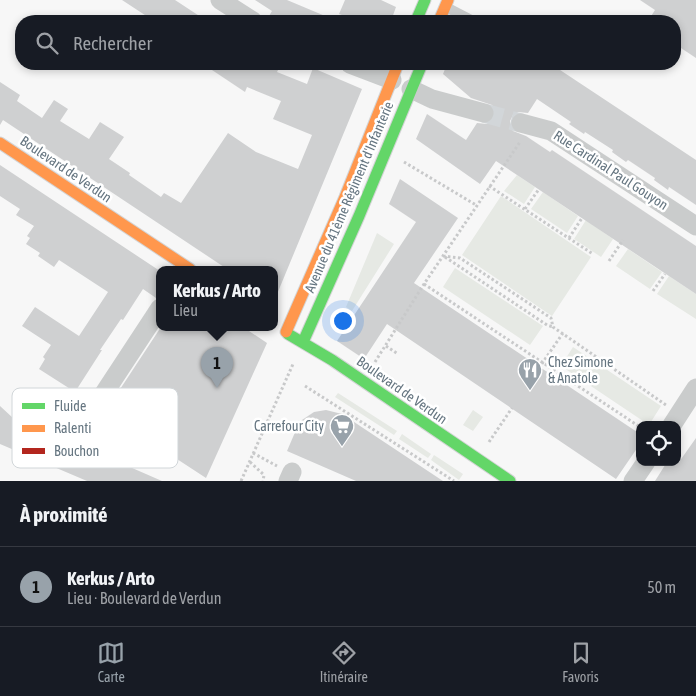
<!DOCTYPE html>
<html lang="fr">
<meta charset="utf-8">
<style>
:root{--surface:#171b24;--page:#20242c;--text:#f1f3f6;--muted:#9ea1a6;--line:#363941;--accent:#98a2aa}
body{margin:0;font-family:"Asap Condensed",sans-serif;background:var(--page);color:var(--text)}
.controls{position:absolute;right:15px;bottom:15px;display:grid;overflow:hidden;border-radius:10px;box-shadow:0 2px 8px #0003}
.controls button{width:45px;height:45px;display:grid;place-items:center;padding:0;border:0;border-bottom:1px solid var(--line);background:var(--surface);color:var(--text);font:25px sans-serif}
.you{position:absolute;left:342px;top:320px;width:18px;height:18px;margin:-12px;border:4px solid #fff;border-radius:50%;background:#1a73e8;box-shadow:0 0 0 8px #1a73e833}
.badge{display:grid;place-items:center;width:32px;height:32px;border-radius:50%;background:var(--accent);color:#111;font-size:16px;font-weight:700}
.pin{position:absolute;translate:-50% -41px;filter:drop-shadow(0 1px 2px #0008)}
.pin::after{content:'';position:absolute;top:26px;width:18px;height:15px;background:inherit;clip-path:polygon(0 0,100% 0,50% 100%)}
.popup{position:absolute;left:156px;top:266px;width:122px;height:65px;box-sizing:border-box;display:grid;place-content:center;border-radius:10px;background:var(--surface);filter:drop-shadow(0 1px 4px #0005);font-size:16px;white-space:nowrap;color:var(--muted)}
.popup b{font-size:19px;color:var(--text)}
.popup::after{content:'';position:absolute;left:50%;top:100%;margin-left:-10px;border:10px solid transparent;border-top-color:var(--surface)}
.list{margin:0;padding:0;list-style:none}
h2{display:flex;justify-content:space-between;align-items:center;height:65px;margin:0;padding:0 20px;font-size:21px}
h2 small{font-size:16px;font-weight:400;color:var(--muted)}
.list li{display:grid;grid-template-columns:32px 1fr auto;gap:15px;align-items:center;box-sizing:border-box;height:80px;padding:0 20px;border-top:1px solid var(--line)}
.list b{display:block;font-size:19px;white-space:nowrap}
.list p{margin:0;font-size:16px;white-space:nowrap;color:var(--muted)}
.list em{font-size:16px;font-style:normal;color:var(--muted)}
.icon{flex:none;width:28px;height:28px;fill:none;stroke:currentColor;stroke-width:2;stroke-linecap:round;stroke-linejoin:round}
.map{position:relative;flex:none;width:696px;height:481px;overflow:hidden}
.search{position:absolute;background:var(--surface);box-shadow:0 2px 8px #0003;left:15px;right:15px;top:15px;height:55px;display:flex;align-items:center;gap:12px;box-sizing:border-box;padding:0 18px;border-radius:20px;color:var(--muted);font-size:19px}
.sheet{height:145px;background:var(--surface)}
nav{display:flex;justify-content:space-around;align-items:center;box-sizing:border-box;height:70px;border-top:1px solid var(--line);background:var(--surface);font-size:14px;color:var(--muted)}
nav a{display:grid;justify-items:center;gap:2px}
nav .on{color:var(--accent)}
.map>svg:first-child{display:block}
.green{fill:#e6e9e4}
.building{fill:#cfd0d1}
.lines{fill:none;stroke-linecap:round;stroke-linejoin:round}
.street-tunnel{stroke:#d2d6d9;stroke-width:19;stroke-dasharray:19 9;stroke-linecap:butt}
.fast-casing{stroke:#d3d4d5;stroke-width:13}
.slow-casing{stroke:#d3d4d5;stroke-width:13}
.path{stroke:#c8c9ca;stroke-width:3;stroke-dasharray:2.5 2.5;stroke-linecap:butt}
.lane{stroke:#cacccc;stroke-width:10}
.street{stroke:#cacccc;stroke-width:19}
.fast{stroke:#63d668;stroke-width:11}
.slow{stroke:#ff974d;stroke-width:11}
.labels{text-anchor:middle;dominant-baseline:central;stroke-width:5;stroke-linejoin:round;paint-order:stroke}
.street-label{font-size:14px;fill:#657580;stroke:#fff}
.poi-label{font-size:14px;fill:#657580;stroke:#fff;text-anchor:start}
.key{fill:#fff;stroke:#d1d6d9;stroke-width:1}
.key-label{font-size:14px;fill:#657580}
</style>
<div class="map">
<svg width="696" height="481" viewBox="0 0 696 481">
<rect width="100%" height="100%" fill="#f7f7f7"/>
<path class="green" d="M517,175L535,187L524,204L504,191Z
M543,192L578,216L567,233L531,209Z
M501,196L591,257L552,316L462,255Z
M586,220L613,239L601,257L574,239Z
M377,233L394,244L352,311L346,307Z
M628,249L662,272L650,289L616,266Z
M455,268L543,326L530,345L443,287Z
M669,276L696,294V319L657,294Z
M573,347L661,406L649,425L561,366Z
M338,393L397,431L394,435L335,397Z
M473,410L483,417L473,431L463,425Z
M402,434L431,454L428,458L399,439Z
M434,455L463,474L459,480L431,460Z"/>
<path class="building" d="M122,0H175L207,21H154Z
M255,0H287L337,21H279L269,16L272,11Z
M345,0H381L396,7L391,21H358L339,14Z
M640,0H696V58L675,44V21H648L655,10Z
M203,64H281L277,72L307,84L313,68L362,89L275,299L274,269H227L3,120L0,125V82L20,95L17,101L42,118L54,100L68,109L60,121L89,139L100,122L124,137L109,159L130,173L129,175L161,197L164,193L181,203L228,133L256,152L298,169L312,135L273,119L281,101L247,87L245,92Z
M447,64H551L696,160V205L669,187L668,190L654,180L655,178L628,160L626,162L612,152L613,150L585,132L584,134L569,124L571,122L537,99L528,113L518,112L513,115L510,121V126L513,131L526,136L550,152L552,150L696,246V294L496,161L480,184L416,139L427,114L466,140L477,123L487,124L492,121L495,116V110L492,105L471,98L443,74Z
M0,165L160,271V297L156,298L143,289L123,320L121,319L100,350H102L75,392L39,369L45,359L43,357L51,345L22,326L35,307L79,336L108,292L59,260L54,267L38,256L40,253L26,244L30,238L27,236L34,226L16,215L20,209L0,196Z
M400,179L458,218L414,283L640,434V444L616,479L387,324L364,359L337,341L416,222L389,204Z
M161,327H243L267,343L206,478L105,412Z
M0,406L13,418L41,430L44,427L53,435L68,442L82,444V447L109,459L123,460V464L162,481H87L0,444Z
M326,410L342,414L443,481H356L287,451L296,430L302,420L314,412Z
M696,438V481H655L667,462H679Z"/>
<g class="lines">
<path class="street-tunnel" d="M484,113L521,123"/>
<g class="fast-casing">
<path id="fast" d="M416,21L425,0
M288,334L332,360L510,481
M303,342L359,216L422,64"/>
</g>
<g class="slow-casing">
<path id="slow" d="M439,21L448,0
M0,143L190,269
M286,332L345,197L398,64"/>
</g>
<path class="path" d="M404,162L476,205
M489,186L593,254
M525,209L539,189
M569,238L582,218
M443,256L460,258L551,318L553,327L666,405
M445,257L547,325L553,327
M609,261L623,240
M424,284L640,427
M653,291L665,274
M386,346L398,354
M375,362L424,284L520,142
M539,368L563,333
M305,386L454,481
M489,442L512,408
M253,453L277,466
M250,462L264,475L263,481
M241,481L293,364L294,365"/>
<path class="lane" d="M446,7L473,21"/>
<path class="street" d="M220,0L253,21
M350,64L392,80
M411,89L432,99L484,113
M521,123L551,131L696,226
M95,407L160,308
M672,425L696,388
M288,481L292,472
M633,481L646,462"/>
<use href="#fast" class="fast"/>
<use href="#slow" class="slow"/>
</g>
<defs>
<g id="restaurant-pin" transform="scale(1.25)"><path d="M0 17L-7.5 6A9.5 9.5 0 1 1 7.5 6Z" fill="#98a2aa" stroke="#fff"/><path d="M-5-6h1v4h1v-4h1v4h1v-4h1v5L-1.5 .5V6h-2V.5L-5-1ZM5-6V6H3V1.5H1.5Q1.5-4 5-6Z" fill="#fff"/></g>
<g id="supermarket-pin" transform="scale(1.25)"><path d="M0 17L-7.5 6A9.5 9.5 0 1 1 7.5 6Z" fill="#98a2aa" stroke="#fff"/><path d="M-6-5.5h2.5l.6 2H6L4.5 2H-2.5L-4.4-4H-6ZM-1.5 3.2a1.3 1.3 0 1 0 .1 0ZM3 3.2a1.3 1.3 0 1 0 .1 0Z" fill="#fff"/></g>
</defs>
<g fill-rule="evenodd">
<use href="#restaurant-pin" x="530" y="370"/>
<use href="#supermarket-pin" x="342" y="426"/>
</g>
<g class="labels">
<g class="street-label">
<text transform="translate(66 169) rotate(34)">Boulevard de Verdun</text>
<text transform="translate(611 170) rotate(33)">Rue Cardinal Paul Gouyon</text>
<text transform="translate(349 197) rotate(-67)">Avenue du 41ème Régiment d'Infanterie</text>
<text transform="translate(402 390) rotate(35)">Boulevard de Verdun</text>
</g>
<g class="poi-label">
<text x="548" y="362">Chez Simone<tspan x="548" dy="16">&amp; Anatole</tspan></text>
<text x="324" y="426" text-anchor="end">Carrefour City</text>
</g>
</g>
<rect x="12" y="388" width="166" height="80" rx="8" class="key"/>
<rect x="22" y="403" width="23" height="6" fill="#63d668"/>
<rect x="22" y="425" width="23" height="7" fill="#ff974d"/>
<rect x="22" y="448" width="23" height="6" fill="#b3261e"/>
<g class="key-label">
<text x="54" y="411">Fluide</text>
<text x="54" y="433">Ralenti</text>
<text x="54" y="456">Bouchon</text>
</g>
</svg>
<div class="controls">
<button><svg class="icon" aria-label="locate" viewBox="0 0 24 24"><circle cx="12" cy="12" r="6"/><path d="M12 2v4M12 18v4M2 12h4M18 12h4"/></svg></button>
</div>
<div class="you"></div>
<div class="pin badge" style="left:217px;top:388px">1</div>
<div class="popup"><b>Kerkus / Arto</b>Lieu</div>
<div class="search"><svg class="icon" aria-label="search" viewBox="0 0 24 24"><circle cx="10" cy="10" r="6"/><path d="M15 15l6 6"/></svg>Rechercher</div>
</div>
<section class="sheet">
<h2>À proximité<small></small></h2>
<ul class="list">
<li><span class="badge">1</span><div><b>Kerkus / Arto</b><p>Lieu · Boulevard de Verdun</p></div><em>50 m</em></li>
</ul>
</section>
<nav>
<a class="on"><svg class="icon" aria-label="map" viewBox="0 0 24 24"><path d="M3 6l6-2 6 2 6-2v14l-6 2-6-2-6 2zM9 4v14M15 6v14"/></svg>Carte</a>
<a><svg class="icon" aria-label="directions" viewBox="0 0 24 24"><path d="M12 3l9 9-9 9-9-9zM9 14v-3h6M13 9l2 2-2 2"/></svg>Itinéraire</a>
<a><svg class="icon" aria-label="saved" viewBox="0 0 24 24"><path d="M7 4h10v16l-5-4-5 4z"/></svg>Favoris</a>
</nav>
